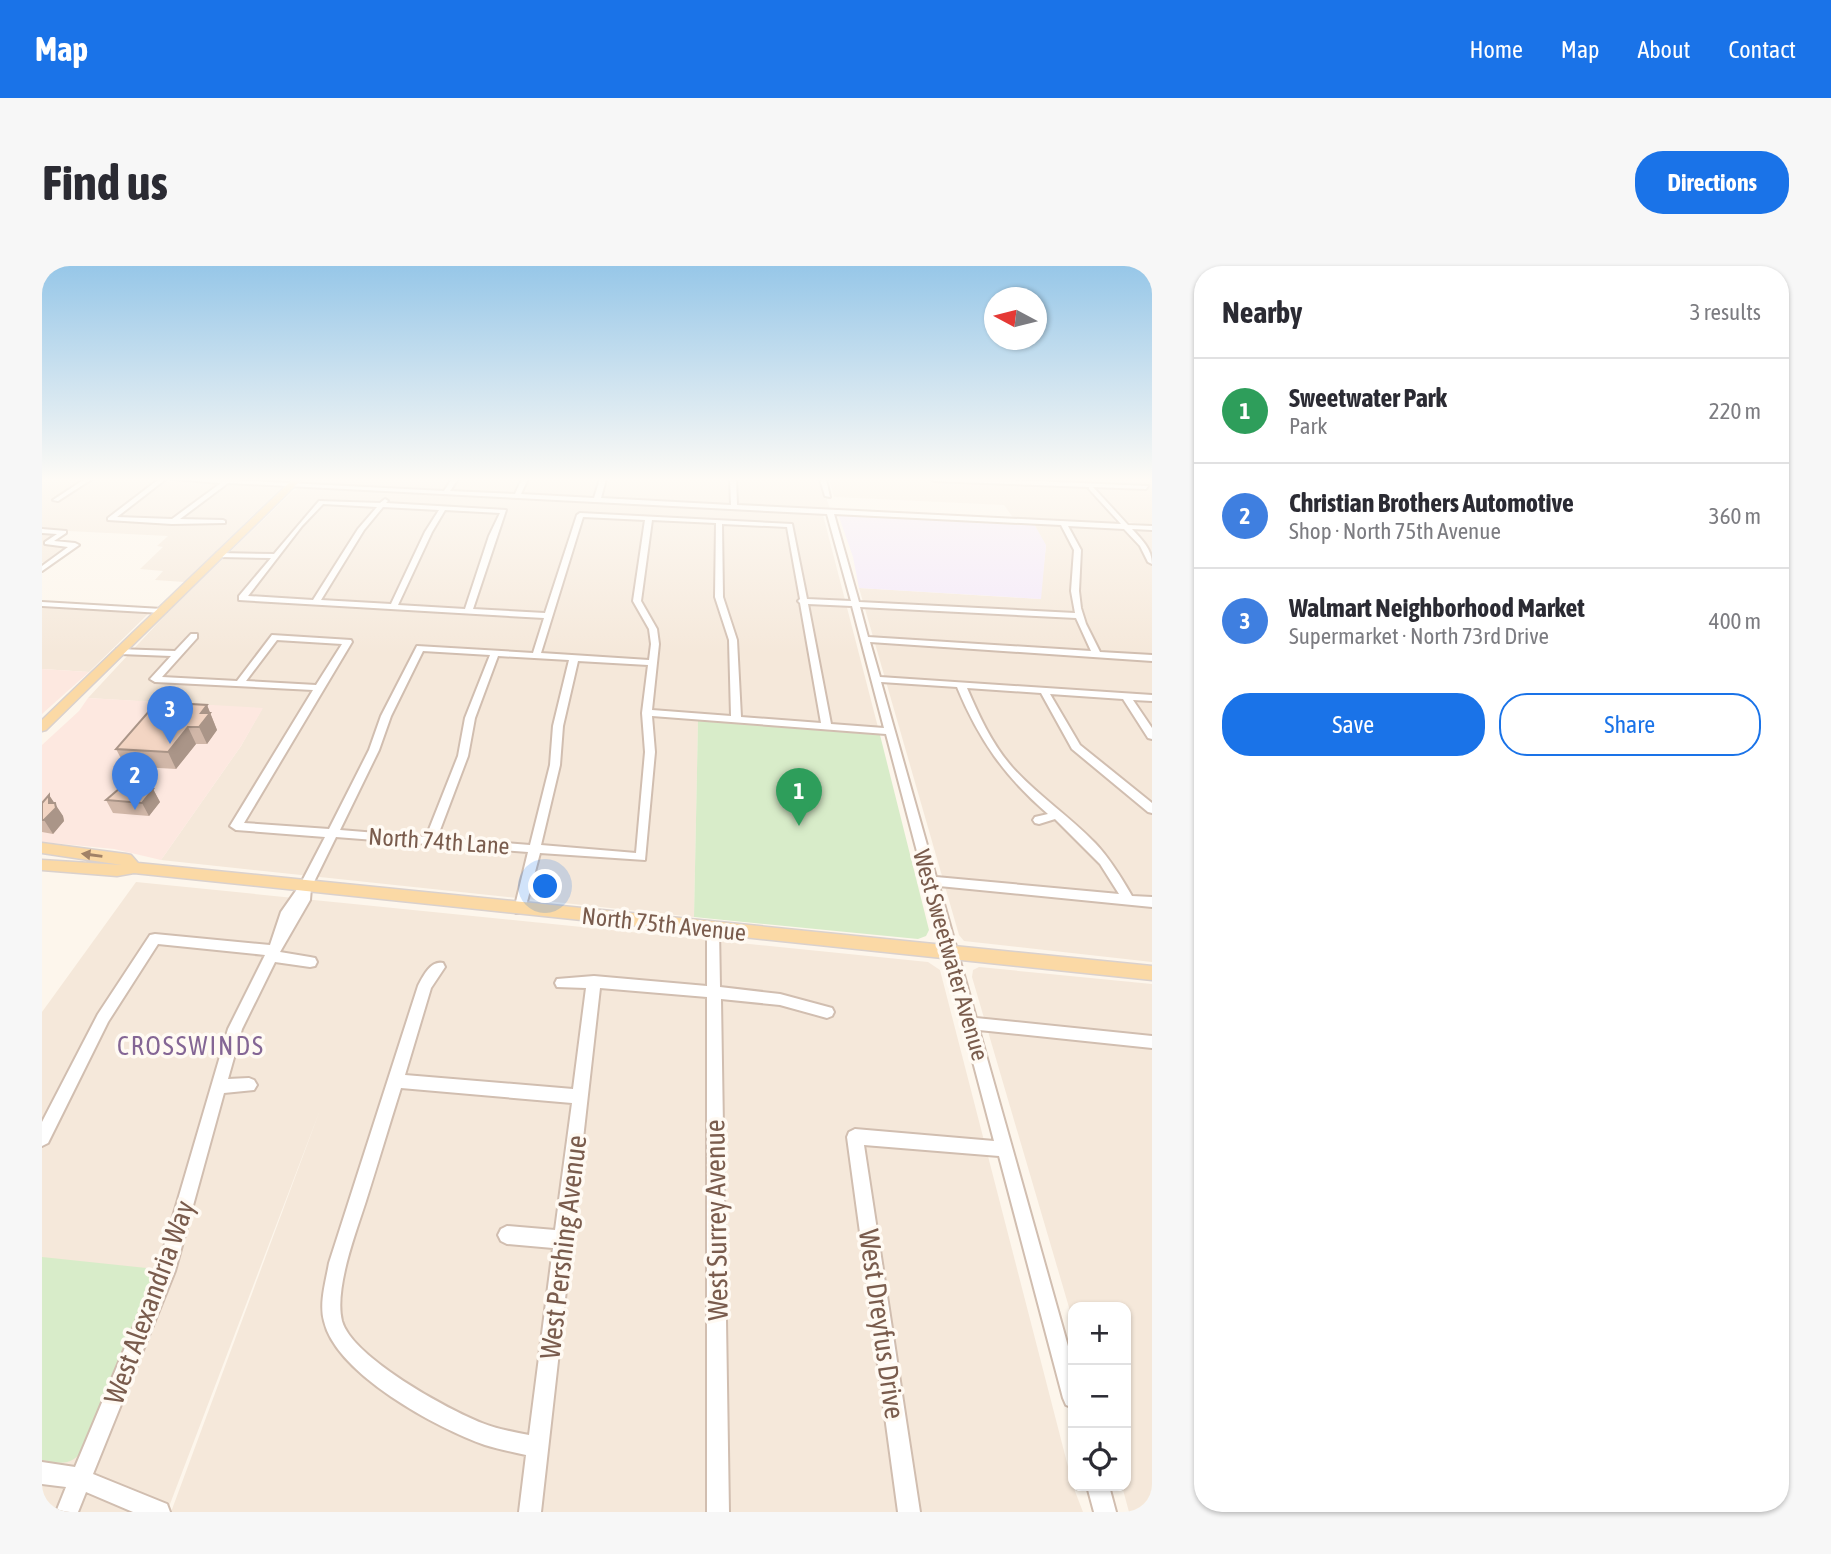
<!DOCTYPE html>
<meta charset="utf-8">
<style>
:root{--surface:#fff;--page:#f7f7f7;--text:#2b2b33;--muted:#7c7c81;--line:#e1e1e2;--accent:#1a73e8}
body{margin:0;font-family:"Asap Condensed",sans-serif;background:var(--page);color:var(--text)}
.controls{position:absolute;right:21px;bottom:21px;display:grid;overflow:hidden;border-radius:14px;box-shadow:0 2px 5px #0004}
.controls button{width:63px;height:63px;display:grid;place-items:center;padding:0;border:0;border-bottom:2px solid var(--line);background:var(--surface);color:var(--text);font:35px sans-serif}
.compass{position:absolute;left:942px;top:21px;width:63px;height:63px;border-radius:50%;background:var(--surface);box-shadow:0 2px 5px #0004;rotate:277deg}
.you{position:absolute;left:504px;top:621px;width:24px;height:24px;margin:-18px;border:5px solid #fff;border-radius:50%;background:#1a73e8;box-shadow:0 0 0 10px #1a73e833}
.badge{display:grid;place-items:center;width:46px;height:46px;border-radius:50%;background:var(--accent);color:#fff;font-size:23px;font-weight:700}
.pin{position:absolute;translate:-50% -58px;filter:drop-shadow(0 2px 4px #0008)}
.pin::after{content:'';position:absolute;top:37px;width:24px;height:21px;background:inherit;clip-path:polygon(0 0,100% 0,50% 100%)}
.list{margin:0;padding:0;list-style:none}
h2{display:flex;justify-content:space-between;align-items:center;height:91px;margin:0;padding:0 28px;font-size:30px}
h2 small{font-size:23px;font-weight:400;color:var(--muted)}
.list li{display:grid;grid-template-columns:46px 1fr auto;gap:21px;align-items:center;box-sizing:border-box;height:105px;padding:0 28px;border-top:2px solid var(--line)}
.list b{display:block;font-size:26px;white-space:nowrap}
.list p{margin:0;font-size:23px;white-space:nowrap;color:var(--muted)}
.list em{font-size:23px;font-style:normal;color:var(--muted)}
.actions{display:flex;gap:14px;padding:21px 28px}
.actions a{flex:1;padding:16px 0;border:2px solid var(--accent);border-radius:28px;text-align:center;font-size:24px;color:var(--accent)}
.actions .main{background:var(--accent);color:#fff}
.icon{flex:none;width:38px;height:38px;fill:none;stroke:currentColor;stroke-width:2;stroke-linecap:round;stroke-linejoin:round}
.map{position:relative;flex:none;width:1110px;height:1246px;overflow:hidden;border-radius:28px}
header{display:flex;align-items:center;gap:42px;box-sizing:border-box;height:98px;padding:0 35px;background:var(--accent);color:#fff}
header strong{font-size:33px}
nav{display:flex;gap:38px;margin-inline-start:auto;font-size:24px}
.intro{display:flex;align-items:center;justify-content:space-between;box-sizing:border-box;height:168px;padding:0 42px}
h1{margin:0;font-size:49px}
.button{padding:18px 32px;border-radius:28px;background:var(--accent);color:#fff;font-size:24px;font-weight:700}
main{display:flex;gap:42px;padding:0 42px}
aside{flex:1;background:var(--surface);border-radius:28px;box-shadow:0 2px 5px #0004}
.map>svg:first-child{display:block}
.residential{fill:#f5e8da}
.commercial{fill:#fde8e0}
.education{fill:#f3e8fa}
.green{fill:#d8ecc9}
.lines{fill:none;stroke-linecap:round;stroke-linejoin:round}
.minor-casing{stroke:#d1beb0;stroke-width:4}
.major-casing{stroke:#dad1cd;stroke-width:3}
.minor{fill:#fff;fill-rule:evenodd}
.major{fill:#fbd9a5;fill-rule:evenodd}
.wall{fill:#d1b7a8}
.shaded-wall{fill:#aa9588}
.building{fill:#f3d5c3;stroke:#aa9588;stroke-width:2}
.oneway{fill:#a18267}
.labels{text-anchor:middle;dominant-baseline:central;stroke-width:7;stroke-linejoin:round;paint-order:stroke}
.street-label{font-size:24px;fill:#7a5c4d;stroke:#fffaf3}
.neighbourhood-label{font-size:26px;letter-spacing:2px;fill:#846695;stroke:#fffaf3}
.near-street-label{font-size:28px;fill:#7a5c4d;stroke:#fffaf3}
</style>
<header>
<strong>Map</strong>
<nav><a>Home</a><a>Map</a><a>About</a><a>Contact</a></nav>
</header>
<div class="intro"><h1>Find us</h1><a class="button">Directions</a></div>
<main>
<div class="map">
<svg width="1110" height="1246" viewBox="0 0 1110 1246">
<rect width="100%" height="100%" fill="#fdf6ec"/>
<path class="residential" d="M0,213H89L239,222L142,316L113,314L121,305L98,303L121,281L115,280L126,270L26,265L10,276L37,278L10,298L0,296Z
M262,213H778L788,243L259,217Z
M787,213H1110V259L1085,256L1049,221L1075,258L972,253L962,239L792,231Z
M259,222L781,249L838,469L656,456L652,651L119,594L199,480L220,443L46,432L126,346L251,225Z
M992,258L1110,265V696L922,675L917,669L817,322L998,333L1004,280Z
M0,339L101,346L106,348L47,406L0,403Z
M94,616L886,696L898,704L1031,1220L1041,1246H129L278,844L125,1246H0V746Z
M937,701L1110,718V1246H1087L1080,1220H1084V1041H1031V1055L930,711L931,704Z"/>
<path class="commercial" d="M0,403L47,406L0,448Z
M46,432L221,442L199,480L119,594L72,583L0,576V479L37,445Z"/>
<path class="education" d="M801,249L992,258L1004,279L999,333L817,322L811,291L797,251Z"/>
<path class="green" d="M656,455L838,469L887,664L884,670L876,673L652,651Z
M0,991L114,1003L42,1182C31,1200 19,1198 0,1194Z"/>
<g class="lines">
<g class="minor-casing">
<path id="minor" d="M43,213H50L16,235L11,234Z
M117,213H124L75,251L130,253L179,217L130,213H171L402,225L410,213H416L408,225L473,228L480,213H486L479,228L552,232L558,213H564L559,232L689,239L688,213H694L695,239L1079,258L1047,223V221L892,215L889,213H942L1106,220L1104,223L1051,221L1086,259L1110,260V264L1090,263C1100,274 1110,283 1110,298L1106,296L1098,280L1082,263L1026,260L1039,284L1037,325L1039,342L1044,358L1058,386L1110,389V395L828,376L838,411L1110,429V435L1091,434L1110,462V473L1106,472L1081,433L1008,428L1038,479L1110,537V547L1106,546L1030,483L999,427L925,422C937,450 950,478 970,501C995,529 1027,550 1053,577C1068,593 1079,611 1090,630L1110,631V641L897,620L934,752L1110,770V782L937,764L1031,1098V1142L1024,1139L1021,1132L957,890L822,879L878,1246H856L805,871L807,866L813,863L952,875L884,618L881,615L882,612L844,468L610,450L613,486L603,594L498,587L482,647H474L472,644L486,586L294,571L269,622L268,634L238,686L268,691L273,692L275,696L273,700L268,701L233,696L200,763L186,813L207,812L212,814L215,819L212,824L182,827L133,1005L51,1208L125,1238L128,1246H91L44,1226L36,1246H14L24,1221L0,1218V1196L33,1201L115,1005L186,763L223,689L116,678L66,756L6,877L0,880V856L56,748L108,669L113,668L228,679L239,646L258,619L283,571L194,564L188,560L271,424L113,416L108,413L129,390L78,388L75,387V383L133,385L149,368H155V372L120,411L195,415L230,369L309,374L310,376L202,557L287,563L327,484L339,450L375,380L491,387L502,352L197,334V330L229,292L178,291L174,289L175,287L232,288L277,235L338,237L343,233L346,235L344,237L464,244L431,343L503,347L535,249L538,247L750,258L765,333L809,335L785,248L186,217L138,253L181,254L183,255V257L130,258L66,254V252ZM281,238L335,241L316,263L271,334L206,330L260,260ZM341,241L397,244L383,266L349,338L279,334L322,264ZM403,244L458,247L447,270L423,343L356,339L390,266ZM792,248L1019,259L1032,284L1029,325L1033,347L817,336ZM541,251L603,254L591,335L607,363L609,378L607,394L499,387ZM610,254L674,257L673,331L687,374L689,450L610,444L617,378L615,363L599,335ZM680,258L745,261L758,333L756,335L758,337L779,457L699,451L695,374L681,331ZM766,338L810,340L842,462L789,458ZM818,341L1034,352L1049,385L826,371ZM235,374L300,378L274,419L204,415ZM381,385L448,389L423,452L416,490L384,571L298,564L337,484L349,450ZM456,390L527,394L511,460L508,499L488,579L395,572L426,490L433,452ZM536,395L606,399L600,447L603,486L594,587L499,579L518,499L521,460ZM839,416L915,421C937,474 963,511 1006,548L993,551L991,554L993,557L997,558L1013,553L1058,598L1077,628L894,611Z
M778,213H784L788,231L783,230Z
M0,263L24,265V267L12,275L33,277L37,279L0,305V300L26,281L3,278V276L15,268L0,267Z
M0,336L120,343L124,345L120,347L0,340Z
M671,658L676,660L677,663L678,721L738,728L790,742L792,746L790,750L785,752L738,739L679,733L687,1246H665V731L558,722L499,1246H477L484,1189C470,1186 456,1183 443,1179C395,1162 294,1108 282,1055C277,1037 284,1015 287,997L376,720C381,710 389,694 401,697L403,701L389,722L363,809L531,823L544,722L515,721L513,717L515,713L552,710L665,720V663L666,660ZM359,822L530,837L513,964L465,960L459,963L456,969L459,975L465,978L511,982L487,1169C471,1166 455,1163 440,1157C406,1144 310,1091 300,1055C292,1023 314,966 324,935C336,897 347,860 359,822Z
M1045,1220H1067L1074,1246H1052Z"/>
</g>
<g class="major-casing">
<path id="major" d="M251,213H260L4,464L0,465V454Z
M0,577L84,588L89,589L96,597L1110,700V714L92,607L75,610L0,604V594L80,599L0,587Z"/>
</g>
<use href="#minor" class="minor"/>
<use href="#major" class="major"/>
</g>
<path class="wall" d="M165,439L175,464L165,478H154L134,503L83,500L74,483Z
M111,523L118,536L107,550L71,547L64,534Z
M7,529L21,550L22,555L11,568L0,566V537Z"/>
<path class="shaded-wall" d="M165,439L175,464L165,478L157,461L159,447Z
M146,461L154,478L134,503L126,486Z
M111,523L118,536L107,550L100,537Z
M7,529L21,550L22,555L11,568L2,554L7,537Z"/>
<path class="building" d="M115,436L165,439L159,447H168L157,461H146L126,486L74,483Z
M78,522L111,523L100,537L64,534Z
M7,529V537H13L14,542L2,554H0V537Z"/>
<defs><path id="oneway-solid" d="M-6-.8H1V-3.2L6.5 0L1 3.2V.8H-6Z" transform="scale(1.75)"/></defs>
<use class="oneway" href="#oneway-solid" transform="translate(50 589) rotate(-172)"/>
<linearGradient id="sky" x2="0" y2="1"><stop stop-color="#97c7e8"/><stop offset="0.55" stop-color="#fefbf6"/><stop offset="1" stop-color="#fefbf6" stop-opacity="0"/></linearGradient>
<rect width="1110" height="388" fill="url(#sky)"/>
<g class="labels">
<g class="street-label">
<text transform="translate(397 575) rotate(4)">North 74th Lane</text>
<text transform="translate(622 658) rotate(6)">North 75th Avenue</text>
<text transform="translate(909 689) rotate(74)">West Sweetwater Avenue</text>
</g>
<g class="neighbourhood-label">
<text x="149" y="780">CROSSWINDS</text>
</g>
<g class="near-street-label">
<text transform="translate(674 954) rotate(-91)">West Surrey Avenue</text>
<text transform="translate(521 981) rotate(-83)">West Pershing Avenue</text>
<text transform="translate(107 1036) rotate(-70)">West Alexandria Way</text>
<text transform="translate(840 1058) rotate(82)">West Dreyfus Drive</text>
</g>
</g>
</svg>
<div class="controls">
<button>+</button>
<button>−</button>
<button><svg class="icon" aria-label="locate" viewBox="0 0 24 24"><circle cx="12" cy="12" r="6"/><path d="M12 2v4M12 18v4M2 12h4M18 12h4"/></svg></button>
</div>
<svg class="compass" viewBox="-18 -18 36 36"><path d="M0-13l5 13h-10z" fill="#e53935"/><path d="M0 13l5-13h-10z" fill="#7c7c81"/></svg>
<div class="you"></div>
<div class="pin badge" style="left:757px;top:560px;background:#2e9e5b">1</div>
<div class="pin badge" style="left:93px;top:544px;background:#3f7fe0">2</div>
<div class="pin badge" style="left:128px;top:478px;background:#3f7fe0">3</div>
</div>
<aside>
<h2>Nearby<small>3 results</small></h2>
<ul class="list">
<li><span class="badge" style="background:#2e9e5b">1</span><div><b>Sweetwater Park</b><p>Park</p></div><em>220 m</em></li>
<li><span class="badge" style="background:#3f7fe0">2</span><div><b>Christian Brothers Automotive</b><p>Shop · North 75th Avenue</p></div><em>360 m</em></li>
<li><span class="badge" style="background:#3f7fe0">3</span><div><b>Walmart Neighborhood Market</b><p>Supermarket · North 73rd Drive</p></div><em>400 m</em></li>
</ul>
<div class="actions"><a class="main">Save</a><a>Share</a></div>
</aside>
</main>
